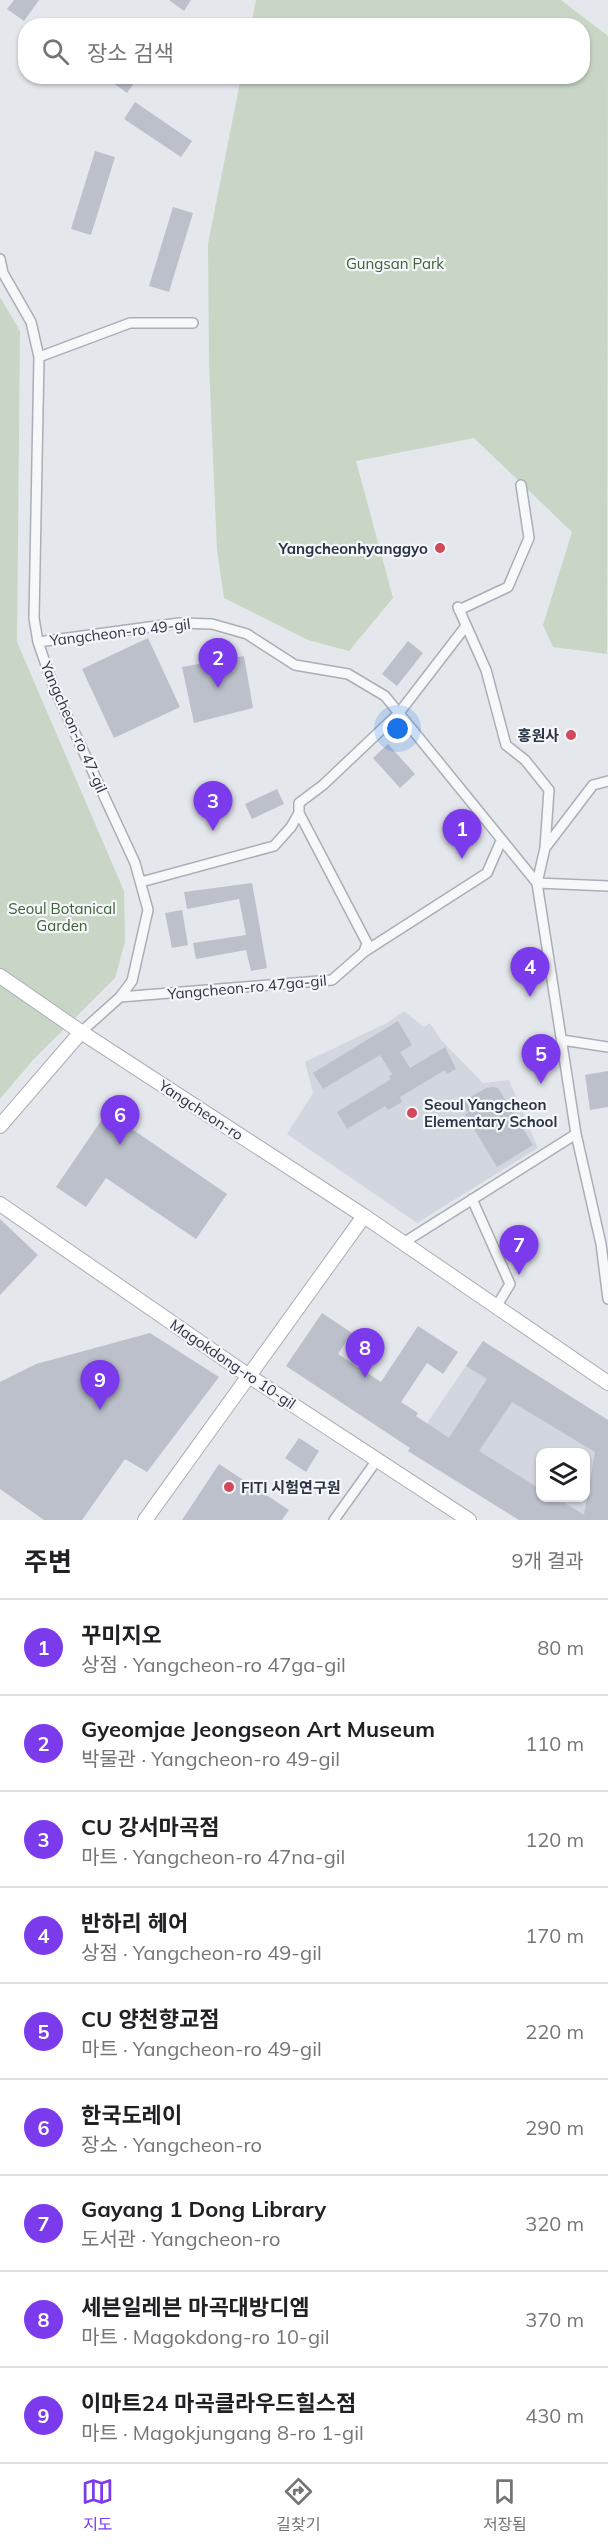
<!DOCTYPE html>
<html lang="ko">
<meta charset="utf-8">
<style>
:root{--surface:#fff;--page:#f2f2f2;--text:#202124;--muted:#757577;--line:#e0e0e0;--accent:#7c3aed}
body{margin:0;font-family:Mulish,"Noto Sans KR",sans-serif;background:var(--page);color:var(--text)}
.controls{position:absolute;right:18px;bottom:18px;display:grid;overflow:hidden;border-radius:12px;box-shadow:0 2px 4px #0004}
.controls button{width:54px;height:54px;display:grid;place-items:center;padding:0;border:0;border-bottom:2px solid var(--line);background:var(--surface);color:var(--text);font:30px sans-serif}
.you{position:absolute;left:398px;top:729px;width:21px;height:21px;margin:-15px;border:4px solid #fff;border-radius:50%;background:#1a73e8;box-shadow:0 0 0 9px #1a73e833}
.badge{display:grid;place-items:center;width:39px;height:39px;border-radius:50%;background:var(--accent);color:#fff;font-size:20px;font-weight:700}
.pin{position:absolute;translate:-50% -50px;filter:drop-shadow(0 2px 3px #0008)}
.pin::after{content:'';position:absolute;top:32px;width:21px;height:18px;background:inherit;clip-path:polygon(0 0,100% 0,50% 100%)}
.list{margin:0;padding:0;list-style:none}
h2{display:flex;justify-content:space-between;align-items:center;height:78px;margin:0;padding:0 24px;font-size:26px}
h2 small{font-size:20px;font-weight:400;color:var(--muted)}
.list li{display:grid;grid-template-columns:39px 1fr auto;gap:18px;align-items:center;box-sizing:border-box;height:96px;padding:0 24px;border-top:2px solid var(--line)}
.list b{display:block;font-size:22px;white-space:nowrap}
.list p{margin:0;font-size:20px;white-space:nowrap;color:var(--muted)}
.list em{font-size:20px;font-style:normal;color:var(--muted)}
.icon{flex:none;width:33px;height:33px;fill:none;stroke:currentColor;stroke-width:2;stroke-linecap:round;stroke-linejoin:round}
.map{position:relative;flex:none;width:608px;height:1520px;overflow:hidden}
.search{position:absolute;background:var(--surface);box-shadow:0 2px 4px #0004;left:18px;right:18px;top:18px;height:66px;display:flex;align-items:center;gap:15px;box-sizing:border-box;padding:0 21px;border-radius:24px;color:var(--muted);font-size:22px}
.sheet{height:942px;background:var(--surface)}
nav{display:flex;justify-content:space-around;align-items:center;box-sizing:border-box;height:84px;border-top:2px solid var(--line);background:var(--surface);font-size:16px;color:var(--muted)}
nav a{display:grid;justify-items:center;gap:3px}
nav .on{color:var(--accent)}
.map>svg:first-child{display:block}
.built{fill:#d2d6de;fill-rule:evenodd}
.green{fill:#c9d6c5}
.building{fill:#bbc0ca;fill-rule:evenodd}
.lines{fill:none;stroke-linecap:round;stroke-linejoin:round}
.street-casing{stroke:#a9aeb7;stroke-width:12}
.secondary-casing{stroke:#a9aeb7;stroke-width:16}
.street{stroke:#f7f8fa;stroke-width:9}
.secondary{stroke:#fff;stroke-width:14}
.poi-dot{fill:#d1495b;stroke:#f4f6f9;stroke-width:2}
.labels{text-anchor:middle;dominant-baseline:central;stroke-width:4.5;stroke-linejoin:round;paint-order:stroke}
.park-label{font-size:15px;fill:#3f6138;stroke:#f4f6f9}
.poi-label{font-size:15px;font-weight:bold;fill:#2b3445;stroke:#f4f6f9;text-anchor:end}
.street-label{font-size:15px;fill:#2b3445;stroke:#f4f6f9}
</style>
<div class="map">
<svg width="608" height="1520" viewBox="0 0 608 1520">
<rect width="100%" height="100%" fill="#e4e7ec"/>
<path class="built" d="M404,1011L424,1027L430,1023L441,1040L483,1083L509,1080L538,1148L417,1223L287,1134L313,1093L305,1062L387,1023Z
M483,1341L608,1421V1520H521L408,1451ZM540,1452H586V1498H540Z"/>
<path class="green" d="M256,0H561L608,36L607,654L553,647L543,625L572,532L474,438L356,461L393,598L349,651L308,640L224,598L217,550L209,364L208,244L241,77L582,76V26L251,25Z
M0,297L20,331L17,642L124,891L125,942L115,978L33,1060L0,1099Z"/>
<path class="building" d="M14,0H39L24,21L7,9Z
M169,0H191L184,11Z
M104,76H139L127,93Z
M135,102L192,141L181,157L124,119Z
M95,151L115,157L91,235L71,229Z
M173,207L193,213L169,292L149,286Z
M148,638L180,707L114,738L82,669Z
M408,641L423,653L397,686L382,674Z
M244,656L253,708L194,723L182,667Z
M388,744L415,774L400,788L373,758Z
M277,789L284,804L252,819L245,804Z
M252,883L267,968L251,971L246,950L196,959L193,943L246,935L239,899L187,909L184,892Z
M182,910L188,945L172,948L165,913Z
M398,1021L412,1045L400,1052L410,1068L445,1047L456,1069L447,1074L445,1070L400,1097L402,1102L388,1110L385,1106L347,1129L337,1112L391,1079L389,1076L392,1074L380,1055L323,1089L313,1073Z
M608,1071V1107L590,1110L585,1075Z
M493,1087L498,1088L533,1145L497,1167L465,1114L468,1113L462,1102L486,1088Z
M107,1112L227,1194L196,1239L106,1178L86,1207L56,1187Z
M0,1219L38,1255L0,1295Z
M322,1313L352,1333L338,1354L381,1382L418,1326L458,1352L443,1374L427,1363L401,1402L418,1413L416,1416L449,1438L487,1379L466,1366L483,1341L608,1420V1520H519L408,1451L410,1448L286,1366ZM512,1402L595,1452L584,1515L555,1497H540V1489L479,1451Z
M150,1333L219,1377L147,1472L125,1459L82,1520H44L0,1489V1382L36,1364Z
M299,1438L319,1451L306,1472L285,1458Z
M219,1464L289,1510L282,1520H182Z"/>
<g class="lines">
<g class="street-casing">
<path id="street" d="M0,259L3,273L31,322L39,357L34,618L38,642L54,688L135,863L148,910L132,981L120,997L81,1032
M39,357L130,323H193
M458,607L486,670L506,745L525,760L549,790L545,848L537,883L608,886
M459,610L508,587L529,538L521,485
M38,642L179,623L212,624L247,634L295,665L348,674L385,696L537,883L576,1134L601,1244L608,1299
M299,813L367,943L364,952
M545,848L593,785L608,781
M141,882L274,846L291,827L299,813V803L323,785L399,713L466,626
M120,997L332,980L364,952L487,873L501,841
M562,1040L608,1047
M472,1199L510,1284L496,1307
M403,1243L576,1134
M334,1520L377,1460"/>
</g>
<g class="secondary-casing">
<path id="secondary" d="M0,976L81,1032L364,1216L608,1383
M0,1126L81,1032
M0,1204L249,1376L469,1520
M145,1520L364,1216"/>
</g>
<use href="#street" class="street"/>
<use href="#secondary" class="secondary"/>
</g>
<g class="poi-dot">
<circle cx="440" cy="548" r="6"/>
<circle cx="571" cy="735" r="6"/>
<circle cx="412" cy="1113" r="6"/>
<circle cx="229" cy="1487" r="6"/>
</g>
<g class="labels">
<g class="park-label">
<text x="395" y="263">Gungsan Park</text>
<text x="62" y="908">Seoul Botanical<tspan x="62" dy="17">Garden</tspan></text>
</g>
<g class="poi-label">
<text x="428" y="548">Yangcheonhyanggyo</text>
<text x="559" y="735">홍원사</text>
<text x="424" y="1104" text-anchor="start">Seoul Yangcheon<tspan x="424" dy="17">Elementary School</tspan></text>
<text x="241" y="1487" text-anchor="start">FITI 시험연구원</text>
</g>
<g class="street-label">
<text transform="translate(120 632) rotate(-7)">Yangcheon-ro 49-gil</text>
<text transform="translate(74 727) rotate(66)">Yangcheon-ro 47-gil</text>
<text transform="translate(247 987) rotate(-5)">Yangcheon-ro 47ga-gil</text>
<text transform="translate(201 1110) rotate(33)">Yangcheon-ro</text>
<text transform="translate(233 1364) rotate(34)">Magokdong-ro 10-gil</text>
</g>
</g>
</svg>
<div class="controls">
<button><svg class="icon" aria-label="layers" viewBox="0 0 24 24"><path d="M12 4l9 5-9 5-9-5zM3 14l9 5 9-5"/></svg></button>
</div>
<div class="you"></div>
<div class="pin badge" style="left:462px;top:859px">1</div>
<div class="pin badge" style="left:218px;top:688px">2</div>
<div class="pin badge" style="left:213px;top:831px">3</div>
<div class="pin badge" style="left:530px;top:997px">4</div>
<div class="pin badge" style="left:541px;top:1084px">5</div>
<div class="pin badge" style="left:120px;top:1145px">6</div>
<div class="pin badge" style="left:519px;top:1275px">7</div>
<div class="pin badge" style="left:365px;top:1378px">8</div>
<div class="pin badge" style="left:100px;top:1410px">9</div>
<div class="search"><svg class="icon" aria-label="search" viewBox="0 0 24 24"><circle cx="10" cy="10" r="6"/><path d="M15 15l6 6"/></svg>장소 검색</div>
</div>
<section class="sheet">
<h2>주변<small>9개 결과</small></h2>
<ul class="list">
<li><span class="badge">1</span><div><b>꾸미지오</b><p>상점 · Yangcheon-ro 47ga-gil</p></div><em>80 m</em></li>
<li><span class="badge">2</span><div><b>Gyeomjae Jeongseon Art Museum</b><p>박물관 · Yangcheon-ro 49-gil</p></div><em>110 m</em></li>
<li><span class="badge">3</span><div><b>CU 강서마곡점</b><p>마트 · Yangcheon-ro 47na-gil</p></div><em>120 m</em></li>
<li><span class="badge">4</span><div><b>반하리 헤어</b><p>상점 · Yangcheon-ro 49-gil</p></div><em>170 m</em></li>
<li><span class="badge">5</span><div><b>CU 양천향교점</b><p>마트 · Yangcheon-ro 49-gil</p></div><em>220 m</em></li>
<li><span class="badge">6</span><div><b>한국도레이</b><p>장소 · Yangcheon-ro</p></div><em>290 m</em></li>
<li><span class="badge">7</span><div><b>Gayang 1 Dong Library</b><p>도서관 · Yangcheon-ro</p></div><em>320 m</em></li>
<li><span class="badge">8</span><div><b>세븐일레븐 마곡대방디엠</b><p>마트 · Magokdong-ro 10-gil</p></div><em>370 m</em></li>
<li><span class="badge">9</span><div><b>이마트24 마곡클라우드힐스점</b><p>마트 · Magokjungang 8-ro 1-gil</p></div><em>430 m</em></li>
</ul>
</section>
<nav>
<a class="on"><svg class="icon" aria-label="map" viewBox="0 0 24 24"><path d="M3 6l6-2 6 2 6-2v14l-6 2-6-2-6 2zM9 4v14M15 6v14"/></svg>지도</a>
<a><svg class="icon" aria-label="directions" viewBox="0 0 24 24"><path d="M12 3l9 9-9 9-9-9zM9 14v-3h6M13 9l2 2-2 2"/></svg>길찾기</a>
<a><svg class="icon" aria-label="saved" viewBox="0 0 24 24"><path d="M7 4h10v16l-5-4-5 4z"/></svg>저장됨</a>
</nav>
